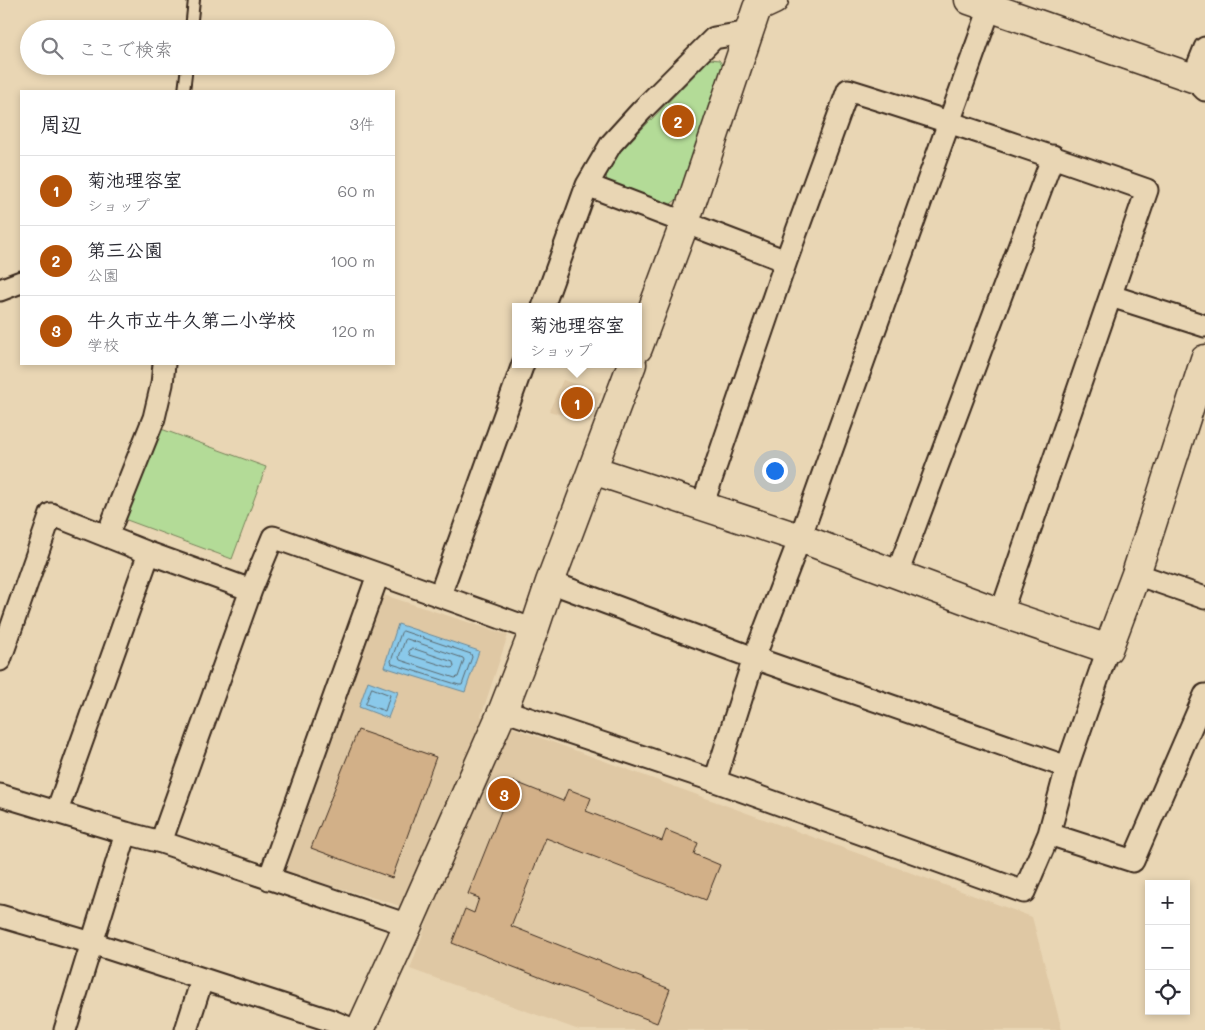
<!DOCTYPE html>
<html lang="ja">
<meta charset="utf-8">
<style>
:root{--surface:#fff;--page:#f7f7f7;--text:#2b2b33;--muted:#7c7c81;--line:#e1e1e2;--accent:#b45309}
body{margin:0;font-family:Mali,"Klee One",sans-serif;background:var(--page);color:var(--text)}
.controls{position:absolute;right:15px;bottom:15px;display:grid;overflow:hidden;border-radius:0px;box-shadow:0 2px 8px #0003}
.controls button{width:45px;height:45px;display:grid;place-items:center;padding:0;border:0;border-bottom:1px solid var(--line);background:var(--surface);color:var(--text);font:25px sans-serif}
.you{position:absolute;left:774px;top:470px;width:18px;height:18px;margin:-12px;border:4px solid #fff;border-radius:50%;background:#1a73e8;box-shadow:0 0 0 8px #1a73e833}
.badge{display:grid;place-items:center;width:32px;height:32px;border-radius:50%;background:var(--accent);color:#fff;font-size:16px;font-weight:700}
.pin{position:absolute;translate:-50% -50%;border:2px solid #fff;box-shadow:0 1px 5px #0006}
.popup{position:absolute;left:512px;top:303px;width:130px;height:65px;box-sizing:border-box;display:grid;place-content:center;border-radius:0px;background:var(--surface);filter:drop-shadow(0 1px 4px #0005);font-size:16px;white-space:nowrap;color:var(--muted)}
.popup b{font-size:19px;color:var(--text)}
.popup::after{content:'';position:absolute;left:50%;top:100%;margin-left:-10px;border:10px solid transparent;border-top-color:var(--surface)}
.list{margin:0;padding:0;list-style:none}
h2{display:flex;justify-content:space-between;align-items:center;height:65px;margin:0;padding:0 20px;font-size:21px}
h2 small{font-size:16px;font-weight:400;color:var(--muted)}
.list li{display:grid;grid-template-columns:32px 1fr auto;gap:15px;align-items:center;box-sizing:border-box;height:70px;padding:0 20px;border-top:1px solid var(--line)}
.list b{display:block;font-size:19px;white-space:nowrap}
.list p{margin:0;font-size:16px;white-space:nowrap;color:var(--muted)}
.list em{font-size:16px;font-style:normal;color:var(--muted)}
.icon{flex:none;width:28px;height:28px;fill:none;stroke:currentColor;stroke-width:2;stroke-linecap:round;stroke-linejoin:round}
.map{position:relative;flex:none;width:1205px;height:1030px;overflow:hidden}
.search{position:absolute;background:var(--surface);box-shadow:0 2px 8px #0003;left:20px;top:20px;width:375px;height:55px;display:flex;align-items:center;gap:12px;box-sizing:border-box;padding:0 18px;border-radius:28px;color:var(--muted);font-size:19px}
.panel{position:absolute;background:var(--surface);box-shadow:0 2px 8px #0003;left:20px;top:90px;width:375px;height:275px;border-radius:0px}
.map>svg:first-child{display:block}
.built{fill:#dfc8a4}
.green{fill:#b3db97;stroke:#77825a}
.water{fill:#8ac9ea;stroke:#6a8998}
.lines{fill:none;stroke-linecap:round;stroke-linejoin:round}
.shore{stroke:#5b6a70;stroke-width:1}
.building{fill:#d2b088;stroke:#3b2a1e}
.lane-casing{stroke:#3b2a1e;stroke-width:14}
.street-casing{stroke:#3b2a1e;stroke-width:25}
.secondary-casing{stroke:#3b2a1e;stroke-width:31}
.lane{stroke:#e9d6b4;stroke-width:10}
.street{stroke:#e9d6b4;stroke-width:21}
.secondary{stroke:#e9d6b4;stroke-width:28}
</style>
<div class="map">
<svg width="1205" height="1030" viewBox="0 0 1205 1030">
<rect width="100%" height="100%" fill="#e9d6b4"/>
<filter id="ink" filterUnits="userSpaceOnUse"><feTurbulence type="fractalNoise" baseFrequency=".02" numOctaves="2"/><feDisplacementMap in="SourceGraphic" scale="10" xChannelSelector="R" yChannelSelector="G"/><feConvolveMatrix kernelMatrix="1 2 1 2 8 2 1 2 1" color-interpolation-filters="sRGB"/></filter>
<g filter="url(#ink)">
<path class="built" d="M563,380L602,393L590,423L549,411Z
M384,595L508,635L481,716L1032,917L1062,1030H579L410,969L429,917L391,903L285,872Z"/>
<path class="green" d="M710,59L719,60L724,67L723,80L677,199L665,209L607,187L606,171L610,162Z
M153,426L266,467L232,559L116,516Z"/>
<path class="water" d="M398,624L479,651L465,692L384,667Z
M368,681L398,692L388,718L359,707Z"/>
<g class="lines">
<path class="shore" d="M403,631L471,654L472,657L462,685H459L392,664L391,661L401,633Z
M407,639L463,658L464,660L458,677L455,678L400,660L399,657L405,640Z
M412,648L453,662L454,667L451,668L410,655L409,652Z
M372,688L390,695L385,711L366,704Z"/>
</g>
<path class="building" d="M358,730L436,757L392,878L311,848Z
M513,781L563,801L568,789L591,798L586,811L662,841L666,830L698,843L694,854L720,865L706,900L546,838L511,926L670,989L657,1023L452,943L465,909L474,913L479,898L468,894Z"/>
<g class="lines">
<g class="lane-casing">
<path id="lane" d="M191,29L194,0
M184,91L187,66"/>
</g>
<g class="street-casing">
<path id="street" d="M1205,48L1193,78L1205,90
M587,185L611,144L642,110L714,38L749,32
M0,290L21,282
M1111,296L1205,326
M543,307L587,185L786,261
M702,506L786,261L848,90C948,121 1048,155 1147,190L1001,613
M107,536L154,418L162,384L164,364
M897,574L1053,156
M1136,574L1205,598
M550,582L754,658L1067,767
M440,595L523,364
M0,660L51,514L149,553
M503,710L715,781L1024,892L1049,834L1067,767L1108,649
M715,781L754,658L800,538L990,8
M0,795L126,833L161,842L408,925
M57,811L149,553L251,590L273,537C360,568 448,598 534,630
M1049,834L1133,861L1205,695
M161,842L251,590
M269,879L378,575
M0,916L92,943L332,1021L354,1030
M65,1030L126,833
M186,1030L202,980"/>
</g>
<g class="secondary-casing">
<path id="secondary" d="M969,0L1193,78
M638,348L685,222L757,8L774,0
M593,470L800,538L1001,613L1108,649L1136,574L1205,359
M360,1030L408,925L503,710L534,630L550,582L632,364"/>
</g>
<use href="#lane" class="lane"/>
<use href="#street" class="street"/>
<use href="#secondary" class="secondary"/>
</g>
</g>
</svg>
<div class="controls">
<button>+</button>
<button>−</button>
<button><svg class="icon" aria-label="locate" viewBox="0 0 24 24"><circle cx="12" cy="12" r="6"/><path d="M12 2v4M12 18v4M2 12h4M18 12h4"/></svg></button>
</div>
<div class="you"></div>
<div class="pin badge" style="left:577px;top:403px">1</div>
<div class="popup"><b>菊池理容室</b>ショップ</div>
<div class="pin badge" style="left:678px;top:121px">2</div>
<div class="pin badge" style="left:504px;top:794px">3</div>
<div class="search"><svg class="icon" aria-label="search" viewBox="0 0 24 24"><circle cx="10" cy="10" r="6"/><path d="M15 15l6 6"/></svg>ここで検索</div>
<section class="panel">
<h2>周辺<small>3件</small></h2>
<ul class="list">
<li><span class="badge">1</span><div><b>菊池理容室</b><p>ショップ</p></div><em>60 m</em></li>
<li><span class="badge">2</span><div><b>第三公園</b><p>公園</p></div><em>100 m</em></li>
<li><span class="badge">3</span><div><b>牛久市立牛久第二小学校</b><p>学校</p></div><em>120 m</em></li>
</ul>
</section>
</div>
